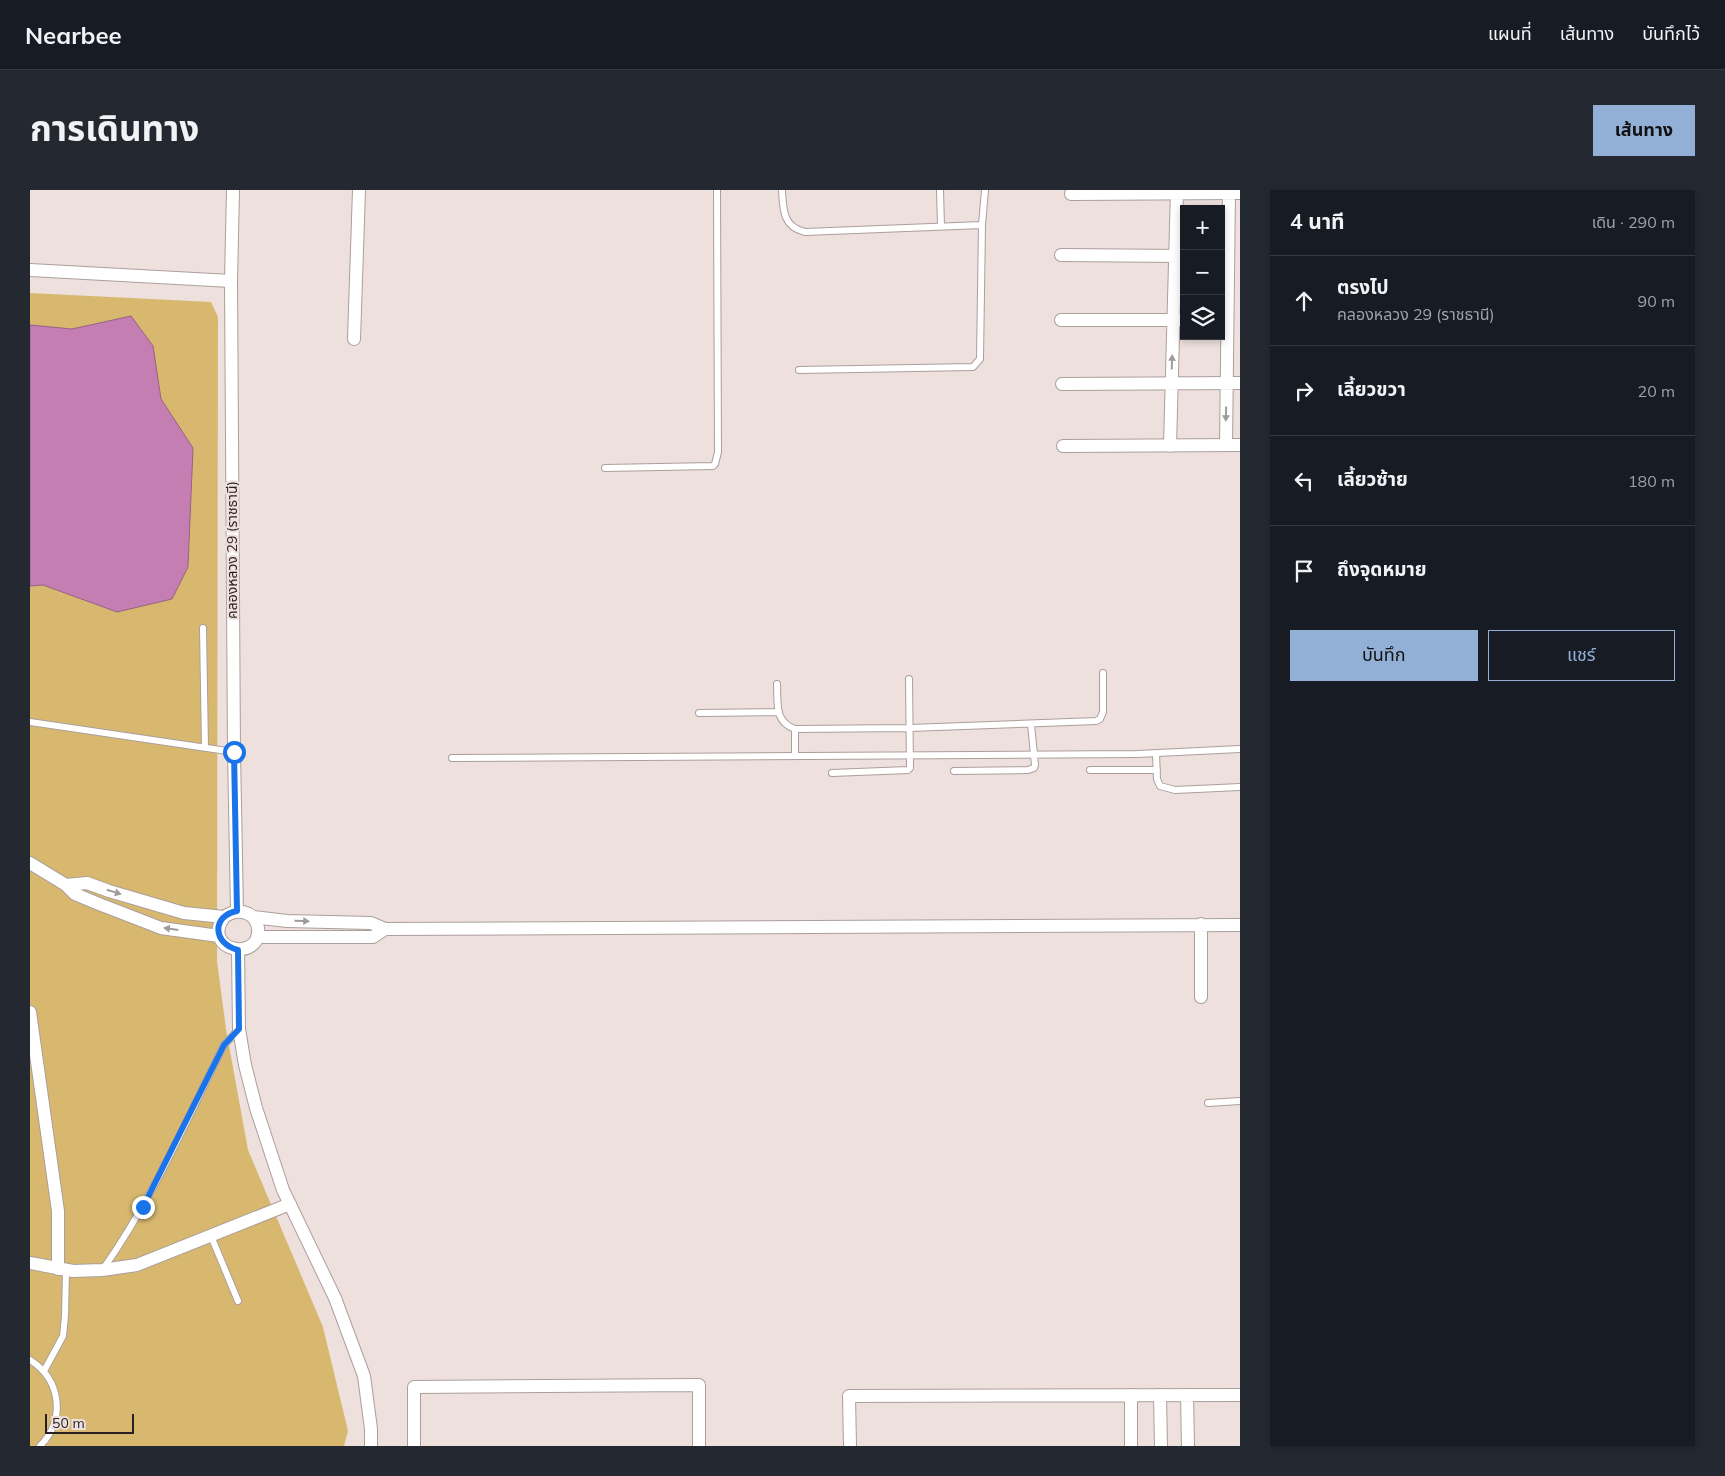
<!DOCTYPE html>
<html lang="th">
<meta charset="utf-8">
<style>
:root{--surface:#171b24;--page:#242831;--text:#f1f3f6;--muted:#9ea1a6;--line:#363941;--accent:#92b0d6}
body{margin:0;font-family:Mulish,"Noto Sans Thai",sans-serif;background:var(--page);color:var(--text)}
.controls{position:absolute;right:15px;top:15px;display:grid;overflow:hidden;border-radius:0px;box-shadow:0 2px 8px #0003}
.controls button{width:45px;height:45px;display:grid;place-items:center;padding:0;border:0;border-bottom:1px solid var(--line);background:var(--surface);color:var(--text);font:25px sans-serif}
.scale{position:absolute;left:15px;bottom:12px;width:89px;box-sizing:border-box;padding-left:5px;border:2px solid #272221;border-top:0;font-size:14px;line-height:18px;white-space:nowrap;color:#272221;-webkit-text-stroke:4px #ede0dd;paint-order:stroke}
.stop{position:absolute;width:15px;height:15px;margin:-11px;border:4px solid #1a73e8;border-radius:50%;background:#fff}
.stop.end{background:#1a73e8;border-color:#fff;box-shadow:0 1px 5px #0008}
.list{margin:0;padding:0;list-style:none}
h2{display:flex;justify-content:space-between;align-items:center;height:65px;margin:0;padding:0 20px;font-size:21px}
h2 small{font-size:16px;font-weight:400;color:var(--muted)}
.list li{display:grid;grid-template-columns:32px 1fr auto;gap:15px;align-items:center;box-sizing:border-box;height:90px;padding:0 20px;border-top:1px solid var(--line)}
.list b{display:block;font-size:19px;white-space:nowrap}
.list p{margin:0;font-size:16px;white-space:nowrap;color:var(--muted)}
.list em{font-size:16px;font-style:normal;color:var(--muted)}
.actions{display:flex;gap:10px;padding:15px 20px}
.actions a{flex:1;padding:11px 0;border:1px solid var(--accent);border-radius:0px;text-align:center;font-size:18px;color:var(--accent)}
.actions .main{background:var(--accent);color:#111}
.icon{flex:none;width:28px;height:28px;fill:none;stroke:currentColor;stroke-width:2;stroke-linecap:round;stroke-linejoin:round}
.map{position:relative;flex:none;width:1210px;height:1256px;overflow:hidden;border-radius:0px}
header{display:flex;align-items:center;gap:30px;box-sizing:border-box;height:70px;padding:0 25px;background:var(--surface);border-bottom:1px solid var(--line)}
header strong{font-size:24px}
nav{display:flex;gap:28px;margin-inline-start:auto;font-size:18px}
.intro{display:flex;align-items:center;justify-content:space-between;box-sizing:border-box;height:120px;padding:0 30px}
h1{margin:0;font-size:35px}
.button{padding:12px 22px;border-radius:0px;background:var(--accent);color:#111;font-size:18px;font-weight:700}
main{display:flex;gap:30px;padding:0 30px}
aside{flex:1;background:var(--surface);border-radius:0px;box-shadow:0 2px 8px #0003}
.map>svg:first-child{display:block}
.green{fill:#d8b86f}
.water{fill:#c57eb1;stroke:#966286}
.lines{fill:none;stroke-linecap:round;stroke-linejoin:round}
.service-casing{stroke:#ab9f9c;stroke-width:8}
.minor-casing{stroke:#ab9f9c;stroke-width:14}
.service{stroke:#fff;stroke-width:6}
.minor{stroke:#fff;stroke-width:12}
.oneway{fill:#9e9c9b}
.route{stroke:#1a73e8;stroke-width:6}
.labels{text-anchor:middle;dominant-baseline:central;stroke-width:4.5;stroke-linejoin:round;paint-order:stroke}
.street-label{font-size:14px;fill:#272221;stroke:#ede0dd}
</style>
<header>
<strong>Nearbee</strong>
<nav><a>แผนที่</a><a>เส้นทาง</a><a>บันทึกไว้</a></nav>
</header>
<div class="intro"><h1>การเดินทาง</h1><a class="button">เส้นทาง</a></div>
<main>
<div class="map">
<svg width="1210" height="1256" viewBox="0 0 1210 1256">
<rect width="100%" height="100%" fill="#ede0dd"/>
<path class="green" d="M0,103L181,112L188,127L187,771L196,839L218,960L293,1137L318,1241L314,1256H0Z"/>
<path class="water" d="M101,126L123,156L131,209L163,258L158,377L142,409L87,422L13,395L0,396V135L42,139Z"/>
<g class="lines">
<g class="service-casing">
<path id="service" d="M752,0C753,20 753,37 775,42L952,35L955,0
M910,0L911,36
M769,180L943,177L950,169L952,35
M575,278L683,276L685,274L688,262L687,0
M173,438L175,558
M747,494C748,513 744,532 765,539L880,538L1066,531L1070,529L1073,522V483
M669,523L749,522
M0,532L204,562
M765,539V566
M1126,563L1127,589L1130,596L1145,600L1210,597
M422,568L1107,564L1210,559
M1060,580H1127
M924,581L998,580L1004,578L1005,575L1001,534
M802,583L878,580L880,578L879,489
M1178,913L1210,911
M181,1046L208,1111
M73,1079C122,1010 156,931 194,855L209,839
M0,1170C31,1190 36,1229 10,1256
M14,1181L33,1146L35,1126L36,1080"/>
</g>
<g class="minor-casing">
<path id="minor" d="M203,0L201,91L204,562L207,721
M1041,4L1210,3
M1031,65L1153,66
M0,80L201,91
M1031,130H1154
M324,149L329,0
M1032,194L1210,193
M1196,255L1199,0
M1033,256L1210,255
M1140,256L1147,0
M0,673L36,695L45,704L69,714L131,738L189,746
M36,695L57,693L79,701L154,723L194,727C206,718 225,720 228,738C232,773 170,761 194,727
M223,727L257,731L341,733L355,739L1210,735
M227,747H343L355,739
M208,760L209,839L215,875L226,918L253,1000L305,1108L334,1186L341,1239V1256
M1171,807V734
M0,822L28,1021V1079
M0,1073L43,1081L72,1080L107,1075L260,1014
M1101,1205V1256
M1130,1205L1131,1256
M1157,1205L1158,1256
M384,1256V1197L669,1195V1256
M820,1256L819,1206L1210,1205"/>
</g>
<use href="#service" class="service"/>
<use href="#minor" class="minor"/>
</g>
<defs><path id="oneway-solid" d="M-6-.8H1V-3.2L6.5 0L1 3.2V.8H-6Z" transform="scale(1.25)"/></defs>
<g class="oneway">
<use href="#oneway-solid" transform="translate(1142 172) rotate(-88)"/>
<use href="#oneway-solid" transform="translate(1196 224) rotate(91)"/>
<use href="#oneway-solid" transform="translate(84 702) rotate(17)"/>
<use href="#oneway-solid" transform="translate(272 731) rotate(1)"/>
<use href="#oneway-solid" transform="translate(141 739) rotate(-172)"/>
</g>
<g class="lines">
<path class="route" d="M113,1017L194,855L209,839L208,760C183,754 181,726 207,721L204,562"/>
</g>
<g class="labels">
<g class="street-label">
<text transform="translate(202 360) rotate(-90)">คลองหลวง 29 (ราชธานี)</text>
</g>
</g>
</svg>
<div class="controls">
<button>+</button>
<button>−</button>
<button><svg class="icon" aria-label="layers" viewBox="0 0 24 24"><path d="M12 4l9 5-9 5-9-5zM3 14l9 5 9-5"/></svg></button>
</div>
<div class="scale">50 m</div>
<div class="stop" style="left:204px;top:562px"></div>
<div class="stop end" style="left:113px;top:1017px"></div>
</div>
<aside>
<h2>4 นาที<small>เดิน · 290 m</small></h2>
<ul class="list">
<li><svg class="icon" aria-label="ahead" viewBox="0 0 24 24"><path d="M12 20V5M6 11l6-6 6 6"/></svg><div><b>ตรงไป</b><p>คลองหลวง 29 (ราชธานี)</p></div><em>90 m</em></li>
<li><svg class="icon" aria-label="right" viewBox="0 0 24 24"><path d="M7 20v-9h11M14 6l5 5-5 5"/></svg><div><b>เลี้ยวขวา</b></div><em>20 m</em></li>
<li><svg class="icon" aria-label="left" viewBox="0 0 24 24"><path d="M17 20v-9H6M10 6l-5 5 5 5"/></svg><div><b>เลี้ยวซ้าย</b></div><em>180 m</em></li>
<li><svg class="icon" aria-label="arrive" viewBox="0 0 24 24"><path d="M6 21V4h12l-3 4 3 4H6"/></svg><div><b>ถึงจุดหมาย</b></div></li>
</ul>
<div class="actions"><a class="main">บันทึก</a><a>แชร์</a></div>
</aside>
</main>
